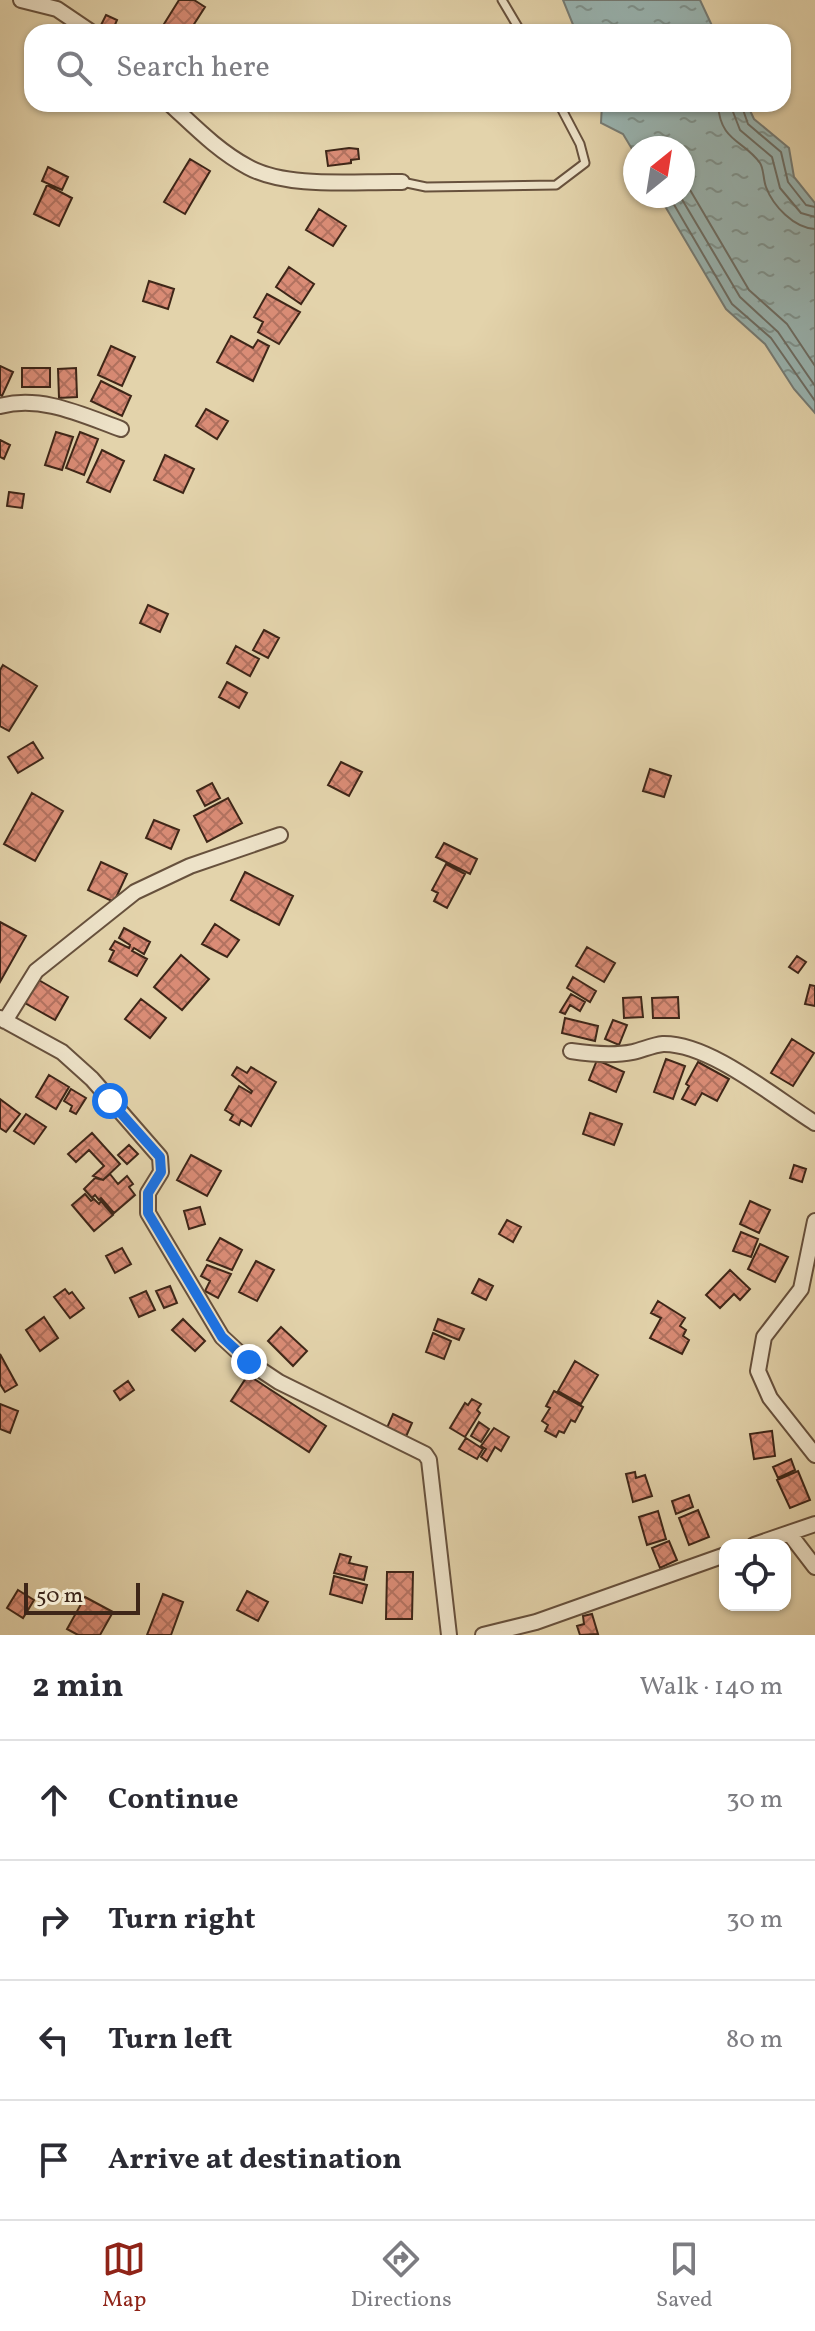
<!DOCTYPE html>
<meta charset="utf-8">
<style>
:root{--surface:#fff;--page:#f7f7f7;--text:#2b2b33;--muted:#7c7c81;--line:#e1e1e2;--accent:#8f2418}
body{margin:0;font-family:Vollkorn,serif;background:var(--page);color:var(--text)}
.controls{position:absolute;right:24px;bottom:24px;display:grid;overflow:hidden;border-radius:16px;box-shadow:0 2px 6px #0004}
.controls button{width:72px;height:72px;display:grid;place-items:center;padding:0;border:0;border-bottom:2px solid var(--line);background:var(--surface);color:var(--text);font:40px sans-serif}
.compass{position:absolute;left:623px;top:136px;width:72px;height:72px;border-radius:50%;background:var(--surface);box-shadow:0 2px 6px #0004;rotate:30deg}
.scale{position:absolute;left:24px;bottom:20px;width:116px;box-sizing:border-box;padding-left:8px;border:4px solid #3e2618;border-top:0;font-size:22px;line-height:28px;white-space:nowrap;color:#3e2618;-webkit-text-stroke:6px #ede2c8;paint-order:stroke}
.stop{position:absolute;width:24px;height:24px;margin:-18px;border:6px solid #1a73e8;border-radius:50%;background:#fff}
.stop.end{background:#1a73e8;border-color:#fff;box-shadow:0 2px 8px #0008}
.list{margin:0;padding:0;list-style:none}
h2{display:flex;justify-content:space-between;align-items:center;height:104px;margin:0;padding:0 32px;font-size:34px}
h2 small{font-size:26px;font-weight:400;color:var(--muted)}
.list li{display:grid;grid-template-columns:52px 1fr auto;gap:24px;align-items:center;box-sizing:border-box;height:120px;padding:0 32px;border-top:2px solid var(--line)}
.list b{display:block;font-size:30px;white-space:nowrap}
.list em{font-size:26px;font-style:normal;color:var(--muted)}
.icon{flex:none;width:44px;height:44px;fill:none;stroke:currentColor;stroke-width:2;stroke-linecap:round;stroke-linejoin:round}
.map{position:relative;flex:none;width:815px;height:1635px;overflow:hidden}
.search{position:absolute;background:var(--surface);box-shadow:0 2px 6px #0004;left:24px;right:24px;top:24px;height:88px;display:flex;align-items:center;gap:20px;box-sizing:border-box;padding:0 28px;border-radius:24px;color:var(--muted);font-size:30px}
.sheet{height:584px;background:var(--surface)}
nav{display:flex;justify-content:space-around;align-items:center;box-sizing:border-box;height:112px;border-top:2px solid var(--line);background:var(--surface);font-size:22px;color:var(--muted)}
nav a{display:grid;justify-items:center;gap:4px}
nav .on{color:var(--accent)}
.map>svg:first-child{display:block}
.water{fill:url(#water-ripples);stroke:#757c76;stroke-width:2}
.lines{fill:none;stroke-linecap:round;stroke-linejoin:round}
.shore{stroke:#6c6e66;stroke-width:2}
.building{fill:url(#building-cross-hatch);stroke:#3e2618;stroke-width:2}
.lane-casing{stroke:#67513d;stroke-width:11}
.street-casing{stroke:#67513d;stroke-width:18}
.lane{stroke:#ede2c8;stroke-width:7}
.street{stroke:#ede2c8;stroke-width:14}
.route{stroke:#1a73e8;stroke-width:10}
</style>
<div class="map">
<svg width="815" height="1635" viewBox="0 0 815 1635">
<defs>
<pattern id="water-ripples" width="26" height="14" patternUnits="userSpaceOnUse" patternTransform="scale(2)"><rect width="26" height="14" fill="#99b6b4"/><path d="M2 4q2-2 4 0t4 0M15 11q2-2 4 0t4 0" fill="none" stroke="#7e9491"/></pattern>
<pattern id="building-cross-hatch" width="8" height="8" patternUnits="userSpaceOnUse" patternTransform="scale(2)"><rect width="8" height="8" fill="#da8c76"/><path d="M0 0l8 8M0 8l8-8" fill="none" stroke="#b27260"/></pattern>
</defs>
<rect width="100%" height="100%" fill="#e3d3ab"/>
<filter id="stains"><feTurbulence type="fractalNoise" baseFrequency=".0025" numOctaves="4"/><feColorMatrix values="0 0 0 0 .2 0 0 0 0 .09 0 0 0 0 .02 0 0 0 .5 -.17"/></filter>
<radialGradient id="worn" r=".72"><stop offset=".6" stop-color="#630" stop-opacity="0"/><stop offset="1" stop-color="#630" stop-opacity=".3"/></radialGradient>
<path class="water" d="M563,0H700L715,32H576Z
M602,104H747L754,119L789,148L794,177L815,203V413L794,389L765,344L726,309L659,196H683V148H635V154L623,134L601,123Z"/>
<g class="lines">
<path class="shore" d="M718,104C720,142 744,140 760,163C764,169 763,179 766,187C773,206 794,228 815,229
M730,104L740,130L772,157L780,188L801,213L815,217
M741,104L748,124L781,152L788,182L806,205L815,207
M683,178L749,290L787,324L815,366
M669,196L732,304L771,338L815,401
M680,196L740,297L778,332L815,386"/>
</g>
<path class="building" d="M179,0H194L205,7L189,32H159Z
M106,15L117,20L112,32L98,31Z
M349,148L358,149L359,159L351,160V163L328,166L326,151Z
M190,159L210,171L185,214L164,202Z
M48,167L68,177L62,190L42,181Z
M47,185L72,198L59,226L34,214Z
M319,209L346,226L333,246L306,230Z
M289,267L314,284L301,304L276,287Z
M149,281L174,289L168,309L143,301Z
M267,294L300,312L279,344L258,332L263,322L254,317Z
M231,336L253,348L258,340L269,346L253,381L217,362Z
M111,346L135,357L122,386L98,375Z
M0,366L13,372L2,396L0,395Z
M22,368H50V387H22Z
M76,368L77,397L59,398L58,369Z
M101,381L131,396L122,416L91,401Z
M206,409L228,421L217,439L196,426Z
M56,432L73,437L62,470L45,465Z
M80,432L98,439L84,475L66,468Z
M0,440L10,445L4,459L0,457Z
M102,450L124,461L110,492L87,482Z
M165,455L194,469L183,493L154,480Z
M9,492L24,494L22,508L7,506Z
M148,605L168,614L160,632L140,623Z
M264,630L279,638L268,658L253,650Z
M236,646L259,659L250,676L227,663Z
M3,665L37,686L9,731L0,726V670Z
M227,682L247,693L239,708L219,697Z
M33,742L43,758L18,773L8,757Z
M341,762L362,772L349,796L328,785Z
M650,769L671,776L664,797L643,791Z
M212,783L220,798L205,806L197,791Z
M32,793L63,811L35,861L4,844Z
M228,798L242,823L207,842L194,816Z
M154,820L179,830L171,849L146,838Z
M444,843L477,859L470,874L436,857Z
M101,862L127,874L114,902L88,890Z
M446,864L465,874L447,908L434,901L438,893L432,890Z
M245,872L293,896L279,925L231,900Z
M0,922L26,936L0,982Z
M215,924L239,940L227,957L202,944Z
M124,928L150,942L144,954L134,948L132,951L147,959L137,976L109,961L114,951L110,949L115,941L129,948L130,945L119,938Z
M587,947L615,963L604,982L576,966Z
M181,955L209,979L182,1010L154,987Z
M797,956L806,962L798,973L789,967Z
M573,977L596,991L590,1002L567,988Z
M37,979L68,997L55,1020L23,1002Z
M810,985L815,986V1006L805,1004Z
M571,994L585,1002L580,1011L570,1005L565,1014L560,1012Z
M641,997L643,1017L624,1018L623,998Z
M678,997L679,1018H653L652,998Z
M141,999L166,1018L150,1038L125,1019Z
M565,1018L598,1026L595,1041L562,1033Z
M613,1020L627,1025L619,1045L605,1039Z
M792,1039L814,1053L793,1086L771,1073Z
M666,1059L685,1066L673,1099L654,1092Z
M597,1060L624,1072L616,1092L589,1080Z
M698,1062L729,1079L717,1101L702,1093L695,1105L682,1099L689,1086L686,1084Z
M237,1067L247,1073L251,1067L276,1082L251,1126L241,1120L239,1125L230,1120L233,1115L225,1110L239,1086L251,1093L252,1091L232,1075Z
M49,1075L69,1087L56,1109L36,1097Z
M71,1089L86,1098L76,1114L70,1111L72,1106L64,1101Z
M0,1099L20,1114L6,1132L0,1128Z
M590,1113L622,1124L614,1145L583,1134Z
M26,1114L46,1127L34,1144L14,1131Z
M92,1133L120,1164L103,1180L93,1176L104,1166L89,1150L76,1162L68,1154Z
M129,1145L138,1154L127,1164L118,1155Z
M191,1155L221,1171L207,1196L177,1180Z
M794,1165L806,1169L802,1182L790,1178Z
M110,1174L118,1184L127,1176L133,1184L129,1187L135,1195L114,1213L101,1198L99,1200L95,1195L92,1198L84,1189L95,1178L103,1180Z
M85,1194L91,1201L94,1199L99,1204L101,1201L113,1215L94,1231L72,1205Z
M750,1201L770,1210L759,1233L740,1224Z
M200,1207L205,1224L189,1229L184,1211Z
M507,1220L521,1227L513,1242L499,1234Z
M741,1232L758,1239L751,1257L733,1251Z
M220,1238L242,1250L232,1270L207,1260Z
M760,1244L788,1257L775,1282L748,1269Z
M122,1248L131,1264L115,1273L106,1256Z
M256,1261L274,1270L257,1301L239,1292Z
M207,1265L231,1274L218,1298L205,1291L210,1281L201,1276Z
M730,1270L750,1289L740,1300L734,1294L720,1308L706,1295Z
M479,1279L493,1286L486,1300L472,1293Z
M170,1286L177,1303L164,1308L156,1291Z
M65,1289L69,1294L72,1292L84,1308L70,1318L54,1297Z
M146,1291L155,1310L139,1317L130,1298Z
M658,1301L685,1318L680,1326L686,1330L683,1336L689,1340L682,1354L650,1338L661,1318L651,1313Z
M44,1317L58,1338L40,1351L26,1330Z
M183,1319L205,1341L195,1351L172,1330Z
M438,1319L464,1329L459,1340L434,1330Z
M281,1327L307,1351L293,1366L268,1341Z
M433,1333L451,1341L444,1359L426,1352Z
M0,1354L17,1385L5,1392L0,1384Z
M575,1361L598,1375L581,1404L558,1391Z
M248,1375L326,1426L309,1452L231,1401Z
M128,1381L134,1390L120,1400L114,1391Z
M554,1391L583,1407L575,1422L571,1420L564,1433L559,1431L556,1437L545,1431L548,1425L542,1421L550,1408L546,1406Z
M472,1399L481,1404L477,1410L480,1413L465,1437L450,1428L465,1403L468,1405Z
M0,1404L18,1411L10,1433L0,1429Z
M393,1414L412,1423L405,1439L386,1430Z
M479,1422L489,1429L481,1442L471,1436Z
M494,1428L509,1437L501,1451L495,1447L487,1461L481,1457L486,1449L481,1446Z
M772,1431L775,1456L754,1459L750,1434Z
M466,1438L483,1449L477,1459L459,1449Z
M791,1459L795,1470L778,1478L773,1467Z
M798,1471L810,1500L790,1508L777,1480Z
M635,1472L636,1478L645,1475L652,1496L633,1502L626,1474Z
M689,1495L693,1507L676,1514L672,1501Z
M698,1510L709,1537L689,1545L679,1518Z
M658,1511L666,1539L647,1545L639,1517Z
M669,1541L677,1560L660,1568L652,1548Z
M340,1554L351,1557L349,1563L367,1567L364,1580L334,1573Z
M387,1572H413L412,1619H386Z
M334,1576L367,1585L362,1603L330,1594Z
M18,1590L34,1600L23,1618L7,1608Z
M247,1591L268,1602L258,1621L237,1610Z
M163,1594L183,1602L171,1635H147Z
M85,1597L113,1612L100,1635H78L67,1629Z
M592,1614L598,1634L580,1635L577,1626L584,1624L583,1616Z"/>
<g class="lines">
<g class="lane-casing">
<path id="lane" d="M502,0L521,32
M402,182L426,187L556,185L585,163L580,144L559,104"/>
</g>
<g class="street-casing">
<path id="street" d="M21,0L57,9L91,32
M170,104C194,126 218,151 248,167C288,189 356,181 402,182
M0,406C42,395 82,415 121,429
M0,1018L62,1052L92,1079L160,1157L161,1172L148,1193V1213L222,1337L249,1362L279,1382L425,1454L429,1460L449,1635
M5,1021L36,971L135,892L190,866L280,835
M571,1051C591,1054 613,1056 633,1052C642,1050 653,1045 663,1044C710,1043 775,1098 815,1123
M815,1221L801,1289L764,1337L758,1371L770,1398L815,1455
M789,1533L815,1567
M754,1545L815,1524
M483,1635L536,1622L725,1555"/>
</g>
<use href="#lane" class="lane"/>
<use href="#street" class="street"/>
</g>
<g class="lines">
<path class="route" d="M110,1101L160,1157L161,1172L148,1193V1213L222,1337L249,1362"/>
</g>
<rect width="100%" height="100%" filter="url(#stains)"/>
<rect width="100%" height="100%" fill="url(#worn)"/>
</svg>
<div class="controls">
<button><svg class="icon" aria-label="locate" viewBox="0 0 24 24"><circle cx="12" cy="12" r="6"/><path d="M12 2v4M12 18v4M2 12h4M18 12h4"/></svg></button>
</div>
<svg class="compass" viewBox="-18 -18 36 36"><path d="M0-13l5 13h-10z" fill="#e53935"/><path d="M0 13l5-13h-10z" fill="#7c7c81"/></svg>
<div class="scale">50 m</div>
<div class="stop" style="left:110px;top:1101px"></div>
<div class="stop end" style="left:249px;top:1362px"></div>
<div class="search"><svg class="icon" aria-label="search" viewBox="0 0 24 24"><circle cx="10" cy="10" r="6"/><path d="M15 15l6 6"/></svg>Search here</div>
</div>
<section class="sheet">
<h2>2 min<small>Walk · 140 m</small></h2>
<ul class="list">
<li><svg class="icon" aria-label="ahead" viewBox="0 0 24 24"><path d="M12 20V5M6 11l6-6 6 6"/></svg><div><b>Continue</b></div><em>30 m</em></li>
<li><svg class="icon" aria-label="right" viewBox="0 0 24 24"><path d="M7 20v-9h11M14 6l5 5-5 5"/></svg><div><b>Turn right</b></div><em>30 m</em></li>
<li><svg class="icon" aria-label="left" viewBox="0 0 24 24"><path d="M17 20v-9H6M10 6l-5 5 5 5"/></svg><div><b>Turn left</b></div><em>80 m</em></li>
<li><svg class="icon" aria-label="arrive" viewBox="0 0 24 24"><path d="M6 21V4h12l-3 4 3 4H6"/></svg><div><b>Arrive at destination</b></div></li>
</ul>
</section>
<nav>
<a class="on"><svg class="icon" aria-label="map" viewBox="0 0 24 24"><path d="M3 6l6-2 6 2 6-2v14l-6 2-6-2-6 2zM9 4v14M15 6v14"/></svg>Map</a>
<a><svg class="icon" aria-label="directions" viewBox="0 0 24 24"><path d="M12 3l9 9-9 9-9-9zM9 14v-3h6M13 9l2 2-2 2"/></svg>Directions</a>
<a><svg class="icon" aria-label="saved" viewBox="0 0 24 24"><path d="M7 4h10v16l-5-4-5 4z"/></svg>Saved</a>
</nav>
